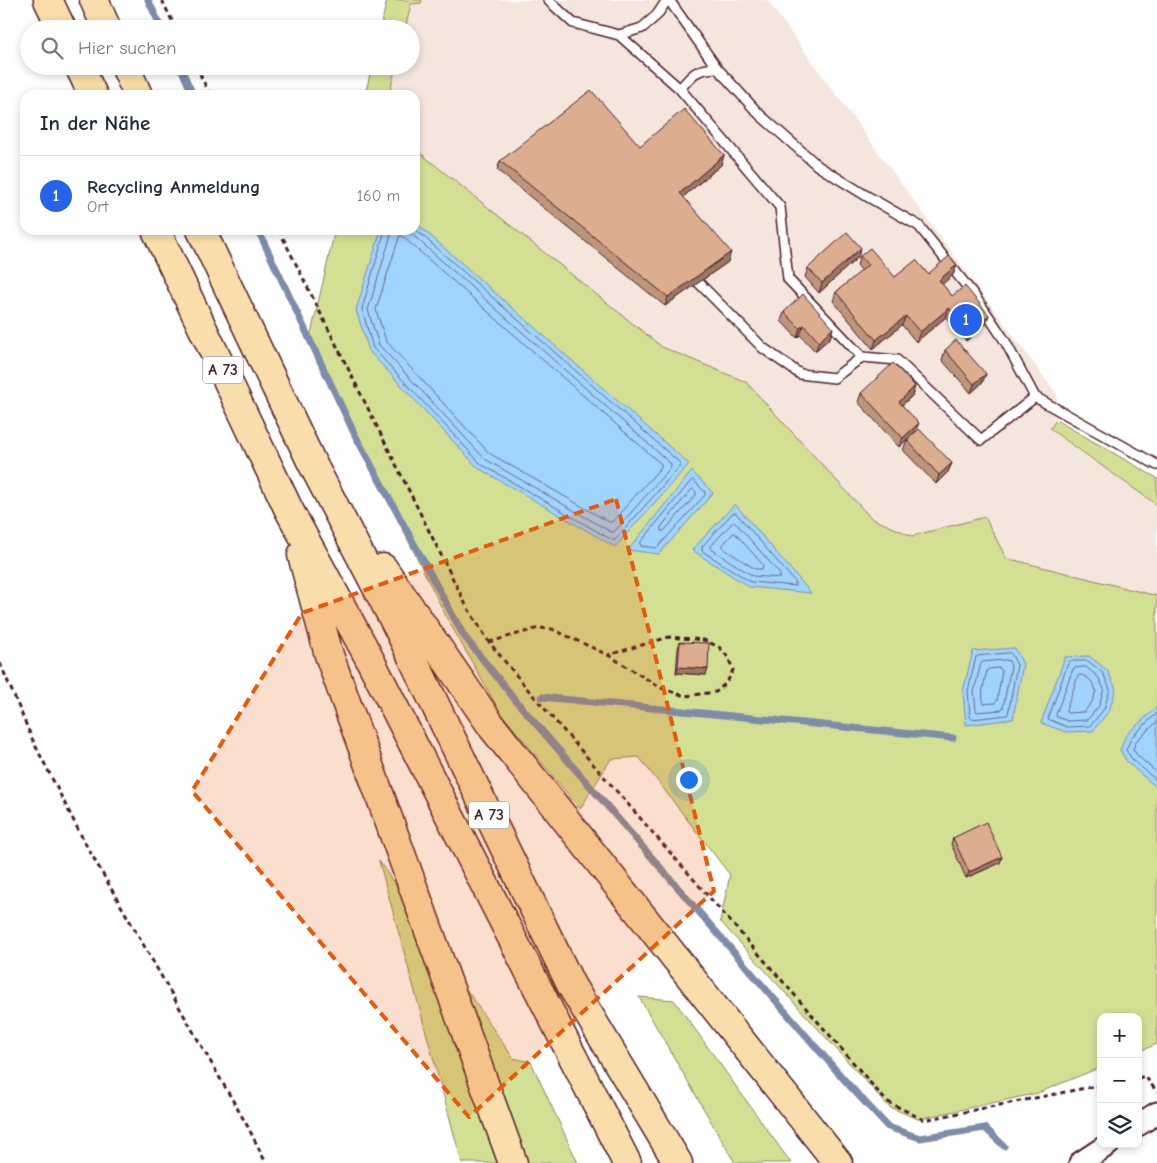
<!DOCTYPE html>
<html lang="de">
<meta charset="utf-8">
<style>
:root{--surface:#fff;--page:#f2f2f3;--text:#1f2937;--muted:#747a83;--line:#e0e1e3;--accent:#2563eb}
body{margin:0;font-family:"Comic Neue",sans-serif;background:var(--page);color:var(--text)}
.controls{position:absolute;right:15px;bottom:15px;display:grid;overflow:hidden;border-radius:10px;box-shadow:0 2px 8px #0003}
.controls button{width:45px;height:45px;display:grid;place-items:center;padding:0;border:0;border-bottom:1px solid var(--line);background:var(--surface);color:var(--text);font:25px sans-serif}
.you{position:absolute;left:688px;top:779px;width:18px;height:18px;margin:-12px;border:4px solid #fff;border-radius:50%;background:#1a73e8;box-shadow:0 0 0 8px #1a73e833}
.badge{display:grid;place-items:center;width:32px;height:32px;border-radius:50%;background:var(--accent);color:#fff;font-size:16px;font-weight:700}
.pin{position:absolute;translate:-50% -50%;border:2px solid #fff;box-shadow:0 1px 5px #0006}
.list{margin:0;padding:0;list-style:none}
h2{display:flex;justify-content:space-between;align-items:center;height:65px;margin:0;padding:0 20px;font-size:21px}
h2 small{font-size:16px;font-weight:400;color:var(--muted)}
.list li{display:grid;grid-template-columns:32px 1fr auto;gap:15px;align-items:center;box-sizing:border-box;height:80px;padding:0 20px;border-top:1px solid var(--line)}
.list b{display:block;font-size:19px;white-space:nowrap}
.list p{margin:0;font-size:16px;white-space:nowrap;color:var(--muted)}
.list em{font-size:16px;font-style:normal;color:var(--muted)}
.icon{flex:none;width:28px;height:28px;fill:none;stroke:currentColor;stroke-width:2;stroke-linecap:round;stroke-linejoin:round}
.map{position:relative;flex:none;width:1157px;height:1163px;overflow:hidden}
.search{position:absolute;background:var(--surface);box-shadow:0 2px 8px #0003;left:20px;top:20px;width:400px;height:55px;display:flex;align-items:center;gap:12px;box-sizing:border-box;padding:0 18px;border-radius:28px;color:var(--muted);font-size:19px}
.panel{position:absolute;background:var(--surface);box-shadow:0 2px 8px #0003;left:20px;top:90px;width:400px;height:145px;border-radius:15px}
.map>svg:first-child{display:block}
.built{fill:#f4e6dd}
.green{fill:#d3e093;stroke:#8e805f}
.water{fill:#9fd4fe;stroke:#7d8caa}
.lines{fill:none;stroke-linecap:round;stroke-linejoin:round}
.shore{stroke:#6c677f;stroke-width:1}
.stream{stroke:#7d8caa;stroke-width:7}
.service-casing{stroke:#4a1f2b;stroke-width:12}
.tertiary-casing{stroke:#4a1f2b;stroke-width:25}
.motorway-casing{stroke:#4a1f2b;stroke-width:31}
.path{stroke:#4a1f2b;stroke-width:3;stroke-dasharray:5 4;stroke-linecap:butt}
.service{stroke:#fff;stroke-width:9}
.tertiary{stroke:#fff;stroke-width:21}
.motorway{stroke:#f9deab;stroke-width:28}
.wall{fill:#bd957a;stroke:#4a1f2b}
.shaded-wall{fill:#9a7963;stroke:#4a1f2b}
.building{fill:#dcad8e;stroke:#4a1f2b}
.marked{fill:#e8590c;fill-opacity:0.2;stroke:#e8590c;stroke-width:4;stroke-dasharray:10 6;stroke-linejoin:round}
.labels{text-anchor:middle;dominant-baseline:central;stroke-width:4;stroke-linejoin:round;paint-order:stroke}
.shield{fill:#fff;stroke:#80626b;stroke-width:1}
.shield-label{font-size:16px;font-weight:bold;fill:#4a1f2b}
</style>
<div class="map">
<svg width="1157" height="1163" viewBox="0 0 1157 1163">
<rect width="100%" height="100%" fill="#fff"/>
<filter id="ink" filterUnits="userSpaceOnUse"><feTurbulence type="fractalNoise" baseFrequency=".02" numOctaves="2"/><feDisplacementMap in="SourceGraphic" scale="10" xChannelSelector="R" yChannelSelector="G"/><feConvolveMatrix kernelMatrix="1 2 1 2 8 2 1 2 1" color-interpolation-filters="sRGB"/></filter>
<g filter="url(#ink)">
<path class="built" d="M422,0H767L903,186L1057,395L1056,420L1050,430L1157,505V596L1006,558L985,517L912,536L871,518L746,382L662,347L415,149V95H389L396,66H411V29H405L411,4L421,3Z"/>
<path class="green" d="M387,0H422L421,3L411,4L405,29H380Z
M372,66H396L389,95H365Z
M415,149L662,347L746,382L871,518L912,536L985,517L1006,558L1157,596V1044L1138,1052V1017H1101V1067L1038,1093L918,1119L889,1107L720,921L730,875L639,757L611,759L580,809L500,712L448,620L309,342L335,230H415Z
M1056,420L1157,478V505L1050,429Z
M379,861L513,1058L531,1062L578,1163H462Z
M639,997L674,1000L791,1163H735Z"/>
<path class="water" d="M415,222L689,464L615,547L478,468L369,351L356,310L381,230H415Z
M692,471L713,493L659,554L628,550Z
M735,504L811,593L749,587L692,550Z
M1015,648L1023,664L1013,719L966,725L963,691L973,651Z
M1089,656L1107,670L1116,689L1109,711L1093,731L1066,732L1041,723L1065,657Z
M1157,707V788L1128,763L1120,750L1126,735Z"/>
<g class="lines">
<path class="shore" d="M385,230L362,309L373,348L481,464L612,540H615L680,466V463L415,229
M392,230L391,235L368,310L379,345L485,459L611,532H614L671,467V464L407,230
M400,236H402L661,464V467L612,522H609L489,453L386,341L376,310Z
M693,480L705,492V495L657,548L641,546L640,543L691,481Z
M693,489L696,492V495L664,531H661V527L691,490Z
M733,513H736L795,582V586L751,582L702,551V547Z
M735,522L780,574V578L753,576L711,549V546L732,523Z
M734,533L736,534L763,565L762,569H755L723,548V545Z
M1010,653L1012,655L1017,665L1008,714L1007,715L972,719L970,717L968,691L976,657L978,656Z
M1006,660L1009,661L1011,666L1003,708L1001,710L977,712L976,710L974,692L981,663L983,662Z
M1071,661H1088L1103,673L1110,689L1104,709L1090,726L1067,727L1048,719L1068,663Z
M1086,667L1098,677L1104,689L1099,706L1087,720L1068,721L1057,717L1056,714L1073,669L1075,668Z
M1000,668L1002,671L997,701L995,703L984,704C980,693 985,681 987,670L989,669Z
M1080,675C1088,675 1094,684 1096,691L1092,702L1084,712L1068,713L1066,712V710L1078,676Z
M1157,713L1131,738L1126,750L1132,759L1157,781
M1157,722L1136,741L1133,749L1137,755L1157,773"/>
<path class="stream" d="M148,0L162,29
M180,66L193,95
M258,230L355,435L464,636L517,702L848,1084L888,1127L920,1138L985,1128L1004,1146
M542,697L953,738"/>
<g class="service-casing">
<path id="service" d="M548,0L573,23L619,35L680,89L780,207L788,279L862,357L897,360L981,440L1035,397
M669,0L717,68L759,114L818,166L865,195L919,226L973,294L989,317L1005,341L1035,397L1157,465
M619,35L642,28L657,15L667,0
M680,89C693,73 696,69 717,68
M698,282L763,348L800,374L834,378L862,357"/>
</g>
<g class="tertiary-casing">
<path id="tertiary" d="M1138,1125L1157,1113
M1080,1163L1109,1144"/>
</g>
<g class="motorway-casing">
<path id="motorway" d="M48,0L62,29
M94,0L107,29
M79,66L93,95
M125,66L138,95
M156,230L289,510L366,652L627,1163
M201,230L311,461L398,628L571,985L678,1163
M302,555L329,655L513,1163
M383,568L493,728L838,1163"/>
</g>
<path class="path" d="M162,0L176,29
M196,66L210,95
M279,230L467,607L489,642L530,692L833,1039L886,1101L924,1120L1101,1085
M489,642L539,628L552,629L608,655L661,688L685,696L716,692L727,682L733,670L728,657L719,647L704,640L669,637L608,655
M0,663L34,743L85,843L248,1127L266,1163
M1138,1078L1145,1076L1157,1092"/>
<use href="#service" class="service"/>
<use href="#tertiary" class="tertiary"/>
<use href="#motorway" class="motorway"/>
</g>
<path class="wall" d="M640,146L724,155L721,165L683,197L728,262L665,306L497,170L500,161Z
M860,256L895,277L928,274L957,265L953,275L942,284L952,296L986,324L966,341L946,317L916,342L902,325L873,349L833,301L836,292L862,271L857,265Z
M858,257L819,293L805,277L808,268Z
M784,312L833,328L830,338L815,351L800,335L797,338L781,321Z
M945,350L986,374L982,383L971,393L942,360Z
M915,386L912,396L902,405L915,432L899,447L858,402L861,393Z
M907,440L952,463L948,472L936,484L903,450Z
M680,642L708,669L706,675L676,673L678,648Z
M953,838L1002,857L1000,863L966,878L951,844Z"/>
<path class="shaded-wall" d="M724,155L721,165L677,202L680,193Z
M861,248L858,257L819,293L822,283Z
M731,252L728,262L665,306L668,297Z
M957,265L953,275L936,290L939,280Z
M949,308L946,317L916,342L920,332Z
M989,315L986,324L966,341L969,332Z
M906,316L902,325L873,349L876,340Z
M804,325L800,335L797,338L800,328Z
M833,328L830,338L815,351L819,342Z
M986,374L982,383L971,393L974,384Z
M915,386L912,396L895,411L899,402Z
M919,423L915,432L899,447L903,438Z
M952,463L948,472L936,484L939,475Z
M678,667L708,669L706,675L676,673Z
M1002,857L1000,863L966,878L969,872Z"/>
<path class="building" d="M591,90L640,146L684,109L724,155L680,193L731,252L668,297L500,161Z
M847,232L861,248L822,283L808,268Z
M870,248L895,277L916,260L928,274L949,256L957,265L939,280L952,296L965,286L989,315L969,332L949,308L920,332L906,316L876,340L836,292L868,265L860,256Z
M803,294L833,328L819,342L804,325L800,328L784,312Z
M956,340L986,374L974,384L945,350Z
M893,363L915,386L899,402L919,423L903,438L861,393Z
M919,429L952,463L939,475L907,440Z
M680,642L709,643L708,669L678,667Z
M986,822L1002,857L969,872L953,838Z"/>
</g>
<path class="marked" d="M616,499L714,891L469,1117L192,791L302,613Z"/>
<g class="labels">
<g class="shield">
<rect x="203" y="356.5" width="40" height="27" rx="4"/>
<rect x="469" y="801.5" width="40" height="27" rx="4"/>
</g>
<g class="shield-label">
<text x="223" y="370">A 73</text>
<text x="489" y="815">A 73</text>
</g>
</g>
</svg>
<div class="controls">
<button>+</button>
<button>−</button>
<button><svg class="icon" aria-label="layers" viewBox="0 0 24 24"><path d="M12 4l9 5-9 5-9-5zM3 14l9 5 9-5"/></svg></button>
</div>
<div class="you"></div>
<div class="pin badge" style="left:966px;top:320px">1</div>
<div class="search"><svg class="icon" aria-label="search" viewBox="0 0 24 24"><circle cx="10" cy="10" r="6"/><path d="M15 15l6 6"/></svg>Hier suchen</div>
<section class="panel">
<h2>In der Nähe<small></small></h2>
<ul class="list">
<li><span class="badge">1</span><div><b>Recycling Anmeldung</b><p>Ort</p></div><em>160 m</em></li>
</ul>
</section>
</div>
